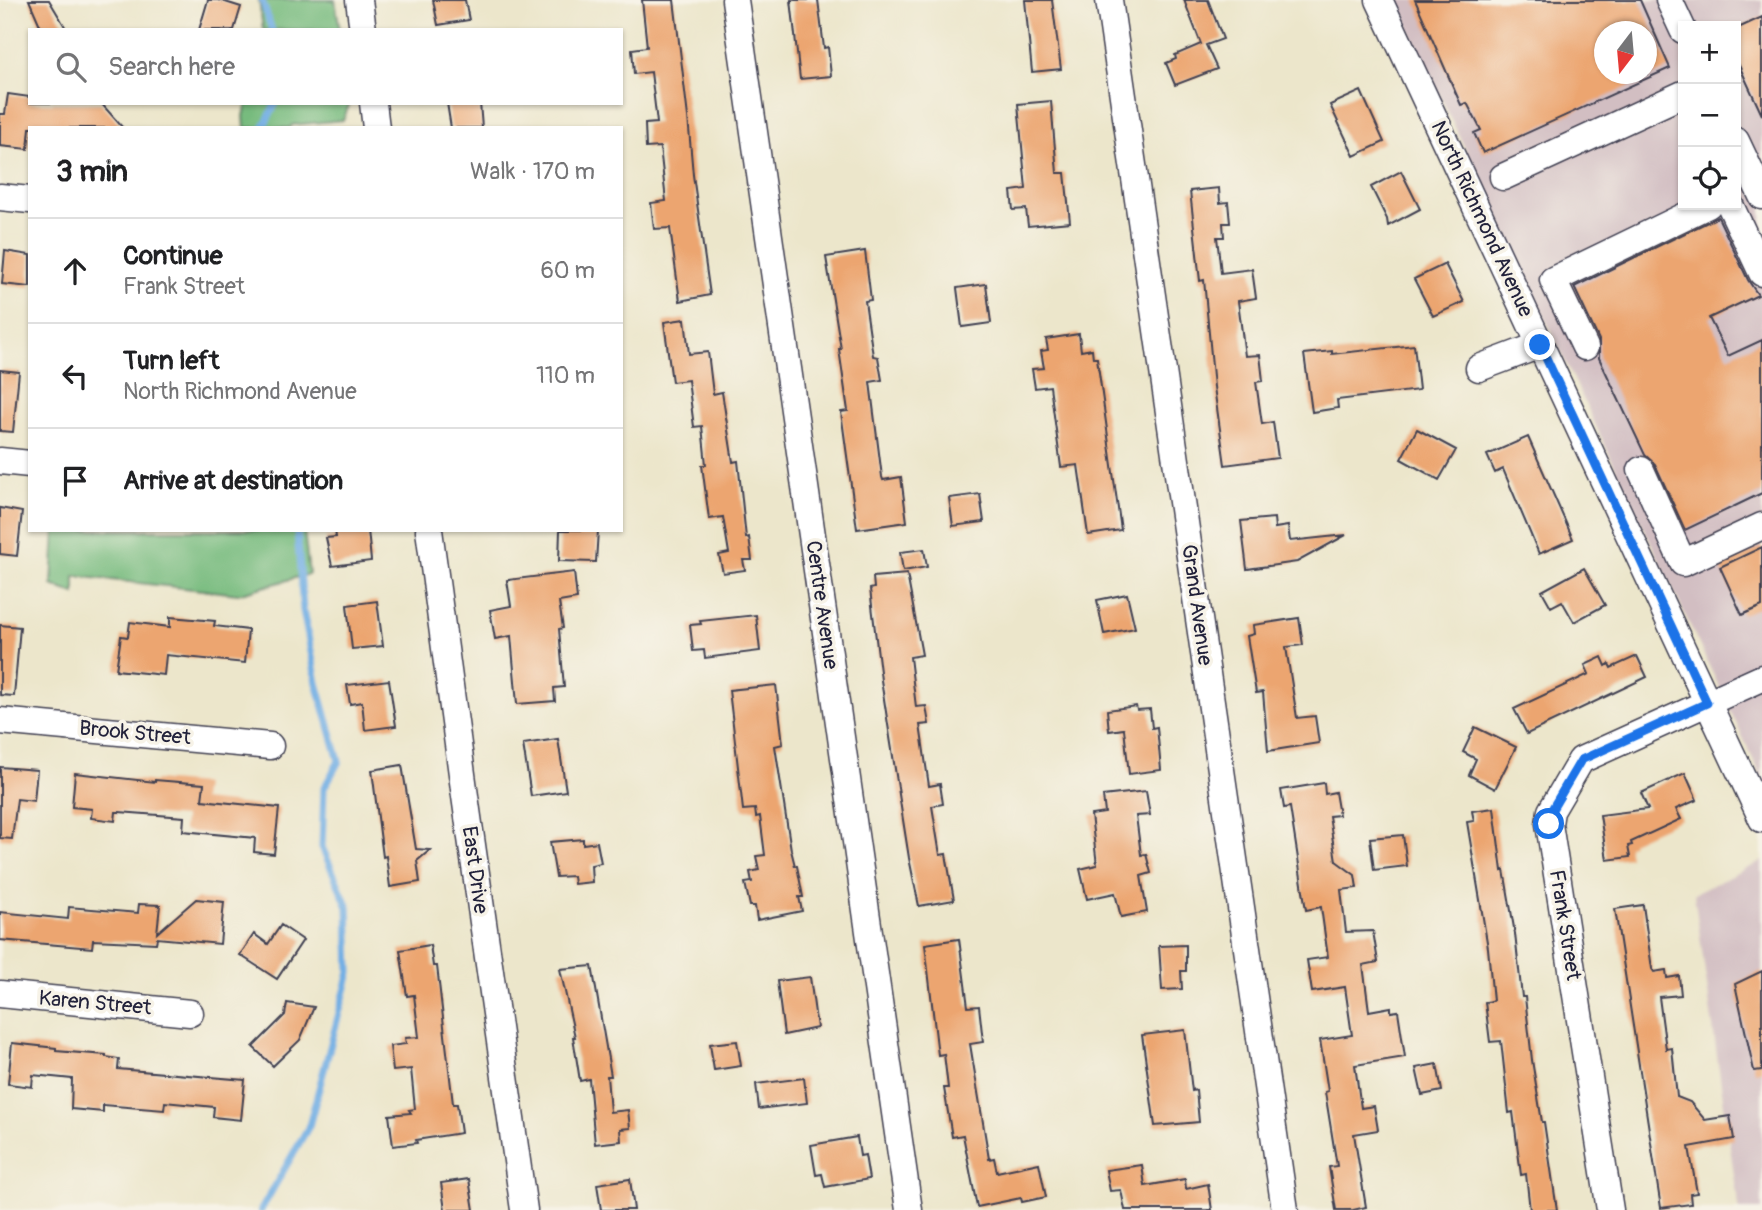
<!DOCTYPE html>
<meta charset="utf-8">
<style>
:root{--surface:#fff;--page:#f2f2f2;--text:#202124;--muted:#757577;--line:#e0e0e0}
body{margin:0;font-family:Pangolin,sans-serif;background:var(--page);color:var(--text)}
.controls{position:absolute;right:21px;top:21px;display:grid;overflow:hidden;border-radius:0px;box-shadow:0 2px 5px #0004}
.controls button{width:63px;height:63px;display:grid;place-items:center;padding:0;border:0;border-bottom:2px solid var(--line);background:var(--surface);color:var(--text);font:35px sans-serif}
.compass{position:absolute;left:1594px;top:21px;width:63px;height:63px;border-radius:50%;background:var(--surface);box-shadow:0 2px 5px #0004;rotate:196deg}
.stop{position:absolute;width:21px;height:21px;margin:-16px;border:5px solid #1a73e8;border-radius:50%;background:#fff}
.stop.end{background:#1a73e8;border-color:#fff;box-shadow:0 2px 7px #0008}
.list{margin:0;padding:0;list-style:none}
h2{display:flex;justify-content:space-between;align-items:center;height:91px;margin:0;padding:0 28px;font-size:30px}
h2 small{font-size:23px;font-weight:400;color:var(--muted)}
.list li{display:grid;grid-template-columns:46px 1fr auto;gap:21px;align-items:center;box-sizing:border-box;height:105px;padding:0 28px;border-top:2px solid var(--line)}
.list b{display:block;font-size:26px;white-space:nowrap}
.list p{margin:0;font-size:23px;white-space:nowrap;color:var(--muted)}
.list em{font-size:23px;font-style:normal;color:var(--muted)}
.icon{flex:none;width:38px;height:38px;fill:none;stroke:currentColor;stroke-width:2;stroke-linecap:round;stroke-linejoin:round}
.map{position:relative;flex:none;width:1762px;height:1210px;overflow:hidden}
.search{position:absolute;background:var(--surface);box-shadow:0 2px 5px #0004;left:28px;top:28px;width:595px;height:77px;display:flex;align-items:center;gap:18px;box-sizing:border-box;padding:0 24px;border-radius:0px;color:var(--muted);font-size:26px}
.panel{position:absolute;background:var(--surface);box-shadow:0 2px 5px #0004;left:28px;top:126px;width:595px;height:406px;border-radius:0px}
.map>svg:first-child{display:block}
.industrial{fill:#d2bec2;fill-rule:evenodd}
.forest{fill:#77bb7e;stroke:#4c6e5c;stroke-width:2}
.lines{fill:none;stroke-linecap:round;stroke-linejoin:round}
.stream{stroke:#72afe4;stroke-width:7}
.building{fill:#eca56f;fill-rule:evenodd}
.minor-casing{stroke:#403f51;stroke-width:29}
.minor{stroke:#fff;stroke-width:26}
.route{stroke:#1a73e8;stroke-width:9}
.labels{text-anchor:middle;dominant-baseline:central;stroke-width:7;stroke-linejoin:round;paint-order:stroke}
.street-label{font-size:21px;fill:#22223b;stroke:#f7f3e8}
</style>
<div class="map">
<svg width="1762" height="1210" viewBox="0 0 1762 1210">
<rect width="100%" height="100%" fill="#f7f3e8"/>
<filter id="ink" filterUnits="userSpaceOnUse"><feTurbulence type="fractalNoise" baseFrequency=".0143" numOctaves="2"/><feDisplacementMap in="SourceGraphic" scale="14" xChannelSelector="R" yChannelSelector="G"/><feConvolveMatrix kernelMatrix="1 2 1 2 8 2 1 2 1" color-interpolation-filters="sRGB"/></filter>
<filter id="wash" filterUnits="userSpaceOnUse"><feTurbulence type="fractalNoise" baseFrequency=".00686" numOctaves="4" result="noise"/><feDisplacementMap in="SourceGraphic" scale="28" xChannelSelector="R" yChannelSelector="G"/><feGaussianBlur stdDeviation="1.57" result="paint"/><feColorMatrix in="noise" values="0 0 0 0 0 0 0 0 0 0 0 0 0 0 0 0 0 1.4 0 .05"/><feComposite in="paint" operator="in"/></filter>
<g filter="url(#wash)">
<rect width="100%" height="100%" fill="#ece6cb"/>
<path class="industrial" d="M1395,0H1762V778ZM1683,26H1736V205H1683ZM1604,32H1646V74H1604Z
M1762,861V1210H1739L1694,894Z"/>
<path class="forest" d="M259,0H335L340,30H263Z
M247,103H350L343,120L292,125L290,128H245L244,116Z
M55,530H304L309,574L238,594L75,576V594L52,585Z"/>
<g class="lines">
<path class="stream" d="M262,0L272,30
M263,128L276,103
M261,1210L309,1126L350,972L348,907L322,847L324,788L339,761L317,683L303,610L297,530"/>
</g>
<g id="blocks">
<path class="building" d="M29,0H49L67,30H42Z
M208,0H219L241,7L234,30H199Z
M433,0H465L469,20L438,25Z
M642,0H674L688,117L693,175L710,295L680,301L670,228L654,229L651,203L666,201L660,147L646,148L645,124L657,123L651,72L634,74L632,49L647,47Z
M791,0H818L824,48L828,47L831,76L800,79Z
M1025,0H1052L1061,69L1032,72Z
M1184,0H1208L1223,39L1206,45L1217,69L1175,85L1166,63L1176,59L1175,55L1201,44Z
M1415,0H1640L1670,68L1483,153L1474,133L1481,130L1467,103L1461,105ZM1605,32H1647V74H1605Z
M1762,17V115L1736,59V29Z
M1361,91L1384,142L1354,156L1330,105Z
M8,94L30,97V103H101L123,128H30L28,149L0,146V114H5Z
M1051,101L1057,173H1065L1070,222L1028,226L1026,209L1013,210L1011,191L1026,189L1018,104Z
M447,103H480L482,128H451Z
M1401,171L1420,209L1388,226L1387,219L1371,187Z
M1219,188L1220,203L1228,202L1230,223H1223L1224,237H1217L1221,273L1252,269L1256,298L1238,301L1245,356L1260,355L1263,381L1256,382L1262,424L1273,422L1278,458L1225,465L1214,387L1204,280L1200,281L1190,191Z
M1718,217L1748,280L1758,295L1709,318L1728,356L1762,340V493L1685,530L1655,464L1645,455L1599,358V340L1574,287Z
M5,251L30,255V287L2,284Z
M865,251L871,300L865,301L873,356L878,357L882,380L870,382L882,477L883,480L901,477L907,522L857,529L841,412L848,411L839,349H841L826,257Z
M1445,264L1464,302L1433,316L1414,279Z
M986,284L991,323L962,327L957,288Z
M685,319L689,354L708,352L713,394L722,392L733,462L738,461L746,538L749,537L752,560H743L745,570L723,573L719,555L729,553L723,517L709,519L702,465H706L702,426L694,427L688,380L672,382L664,322Z
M1079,334L1081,351L1092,349L1093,358H1097L1121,530L1088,535L1078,465L1061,467L1050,386L1035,388L1032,369L1044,368L1041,351L1048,350L1046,339Z
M1414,345L1419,390L1337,400L1338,408L1312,412L1304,354L1332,351V354Z
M0,370L19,372L13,432L0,431Z
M1417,429L1456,450L1439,480L1401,459Z
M1528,437L1573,539L1539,554L1503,469L1495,473L1487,455Z
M980,494L984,522L953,526L949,498Z
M0,508L22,512L17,556L0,554Z
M1274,518L1275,528L1288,526L1290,541L1346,535L1297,562L1247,569L1241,521Z
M335,530H368L371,561L332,566L326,538L336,537Z
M560,530H598L596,562L559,561Z
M1762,547V606L1742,615L1720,567Z
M924,549L927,567L903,571L900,552Z
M1584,568L1605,605L1574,622L1562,601L1551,607L1542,591Z
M574,572L577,599L559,602L563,628L559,629L564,687L554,688L555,701L517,704L511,636L495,639L490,610L511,606L507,580Z
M907,574L922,655L910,657L916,707L926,706L929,724L920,725L929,786L940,784L943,804L932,806L940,855L946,854L954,900L919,906L909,858L881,680L870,589L874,588L873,577Z
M1127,594L1135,628L1104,634L1097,600Z
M377,601L383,646L352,649L347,605Z
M756,615L760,651L705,658L704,650L693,651L690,625L701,624L700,621Z
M170,617L215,621L214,626L248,630L245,663L166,655L164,675L116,670L121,636L128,637L130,622L170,627Z
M1299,618L1303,645L1286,647L1297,718L1315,716L1319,743L1268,751L1263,692L1256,693L1247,636L1254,634L1253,625Z
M0,625L20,627L14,696L0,695Z
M1637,656L1647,677L1527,734L1514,709L1589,674L1585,665L1602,657L1606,666L1609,664L1611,668Z
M389,680L396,726L365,730L362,702L350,704L347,685Z
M776,685L783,744L775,746L791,850L795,866H797L803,897H799L802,911L757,920L755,906H750L745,883L752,882L750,872L759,870L756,856L765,855L760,816L756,817L755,809L743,810L729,690Z
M1136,706L1137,710L1150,709L1152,728L1157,727L1161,770L1129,774L1124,729L1109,731L1107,710Z
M1475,727L1516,747L1495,789L1469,775L1476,759L1463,752Z
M558,739L566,791L531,796L523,744Z
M402,765L416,849L430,850L417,861L420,882L390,887L386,856L383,857L372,770Z
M0,767L37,770L34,801L17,799L12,839L0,838Z
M75,773L155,782V780L204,784L202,800L279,808L274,854L254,852L255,838L183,831L184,817L119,812H116L115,821L91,818L92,809L72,807Z
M1685,773L1697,800L1676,809L1681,819L1631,842L1632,845L1628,846L1630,857L1607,860L1600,815L1648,809L1641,793Z
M1324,783L1325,794L1335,792L1339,815L1329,816L1336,861L1355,875L1357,888L1341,890L1346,932L1373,931L1378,962L1363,965L1369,1011L1391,1007V1012L1398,1011L1405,1057L1355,1065L1361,1108L1374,1106L1378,1130L1354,1134L1366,1207L1353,1210H1336L1329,1167L1337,1166L1325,1092L1328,1091L1320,1040L1352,1035L1345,987L1312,992L1307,960L1328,957L1321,907L1306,910L1290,807L1284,808L1281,790Z
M1146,791L1150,815L1136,816L1141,855L1146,854L1151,873L1141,876L1147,912L1121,917L1115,893L1087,899L1080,869L1097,865L1091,815L1105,813L1103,796Z
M1494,808L1502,871L1504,870L1515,934L1522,997H1525L1532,1060L1542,1122H1544L1557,1210H1530L1526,1174L1521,1175L1513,1112L1509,1113L1501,1041L1490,1042L1485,1002L1493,1001L1488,948L1467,822L1474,821L1472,811Z
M1403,835L1407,866L1374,870L1370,838Z
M583,839V844L597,842L601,863L591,865L592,882L574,884L573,876L556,877L550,842Z
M196,899L224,902L220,944L157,938L156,943L93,940L92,948L0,940V912L68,919L69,907L138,913L139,904L160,905L157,933Z
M1643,905L1652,969L1654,972L1666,970L1667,978L1679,976L1681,995L1659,997L1666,1049L1672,1048L1677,1097L1690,1102L1705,1120L1730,1116L1734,1139L1689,1147L1697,1193L1690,1194L1691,1204L1661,1208L1615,909Z
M281,925L303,940L277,979L240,955L254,934L268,944Z
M959,939L968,1007L979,1006L983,1042L970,1044L989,1159L994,1158L997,1172L1039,1163L1046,1197L1022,1202L1021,1198L977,1207L963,1135L952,1137L944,1088H948L944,1054L938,1055L925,944Z
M430,945L433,966H437L453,1104H457L461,1133L416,1140L417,1143L393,1146L389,1115L411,1113L409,1110L415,1109L411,1069L393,1071L390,1046L406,1044L405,1038L419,1037L414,995L407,996L400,950Z
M1186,945V971H1181L1182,989L1162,990L1159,946Z
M592,966L611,1076H607L610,1112L628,1110L630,1128L620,1129L621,1141L595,1144L589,1079L580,1081L573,1037H575L560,969Z
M1762,971V1070L1754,1071L1735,984Z
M810,977L817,1028L784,1035L777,981Z
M287,1003L314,1007L300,1040L273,1066L253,1047L285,1015Z
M1185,1030L1192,1091L1196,1090L1199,1122L1155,1126L1142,1035Z
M737,1041L741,1066L714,1070L710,1044Z
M12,1043L56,1048V1051L106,1055V1057L119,1059L118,1069L245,1080L241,1120L213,1117L214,1107L165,1102L164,1110L103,1105V1112L71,1109L72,1079L33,1075L32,1087L8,1084Z
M1437,1064L1442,1091L1422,1095L1416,1068Z
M804,1078L807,1103L759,1109L756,1084Z
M857,1137L860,1156L865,1155L869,1179L825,1187L822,1174L816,1175L811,1145Z
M1142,1165L1145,1186L1185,1179L1186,1189L1208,1184L1212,1210H1125L1121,1190L1110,1191L1106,1170Z
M469,1179L474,1210H445L441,1183Z
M630,1179L634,1210H601L597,1184Z"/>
</g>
</g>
<g filter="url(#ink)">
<use href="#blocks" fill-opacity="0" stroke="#403f51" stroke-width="2"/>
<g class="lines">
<g class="minor-casing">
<path id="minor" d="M359,0L363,30
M735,0L909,1210
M1109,0L1285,1210
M1379,0L1762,819
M1669,0L1683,30
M373,103L376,128
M1736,141L1762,196
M1503,177L1683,94
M0,197L30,200
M1730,205L1762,273
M1585,347L1553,280L1708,205
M1479,368L1540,345
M0,461L30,464
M1641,470L1683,563L1762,526
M429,530L464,789L524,1210
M0,721L270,746
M0,994L190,1013
M1610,1210L1549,824L1551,811L1581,760L1762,678"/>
</g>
<use href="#minor" class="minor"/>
</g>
</g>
<g class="lines" filter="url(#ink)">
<path class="route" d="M1540,345L1707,703L1581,760L1551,811L1549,824"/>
</g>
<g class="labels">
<g class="street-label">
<text transform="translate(1482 219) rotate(65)">North Richmond Avenue</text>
<text transform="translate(822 605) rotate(82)">Centre Avenue</text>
<text transform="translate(1197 605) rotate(82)">Grand Avenue</text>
<text transform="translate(135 733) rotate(5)">Brook Street</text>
<text transform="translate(475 870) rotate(82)">East Drive</text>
<text transform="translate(1565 925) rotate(81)">Frank Street</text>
<text transform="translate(95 1003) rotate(5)">Karen Street</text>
</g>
</g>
</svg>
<div class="controls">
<button>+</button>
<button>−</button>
<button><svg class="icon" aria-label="locate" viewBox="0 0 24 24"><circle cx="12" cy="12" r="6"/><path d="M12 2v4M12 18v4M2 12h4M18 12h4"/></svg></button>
</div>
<svg class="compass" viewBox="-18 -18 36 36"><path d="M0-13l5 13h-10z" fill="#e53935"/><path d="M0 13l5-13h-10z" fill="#757577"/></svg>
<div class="stop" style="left:1549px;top:824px"></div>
<div class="stop end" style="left:1540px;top:345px"></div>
<div class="search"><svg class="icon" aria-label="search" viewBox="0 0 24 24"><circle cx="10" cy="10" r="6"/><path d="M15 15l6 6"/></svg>Search here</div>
<section class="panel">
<h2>3 min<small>Walk · 170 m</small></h2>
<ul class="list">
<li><svg class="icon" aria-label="ahead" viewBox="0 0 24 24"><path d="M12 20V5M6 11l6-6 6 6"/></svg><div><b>Continue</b><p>Frank Street</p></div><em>60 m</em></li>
<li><svg class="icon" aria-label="left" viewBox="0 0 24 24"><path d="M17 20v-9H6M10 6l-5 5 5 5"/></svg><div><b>Turn left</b><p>North Richmond Avenue</p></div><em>110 m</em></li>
<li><svg class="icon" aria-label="arrive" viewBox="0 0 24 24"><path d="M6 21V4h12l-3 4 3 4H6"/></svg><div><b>Arrive at destination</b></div></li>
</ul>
</section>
</div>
